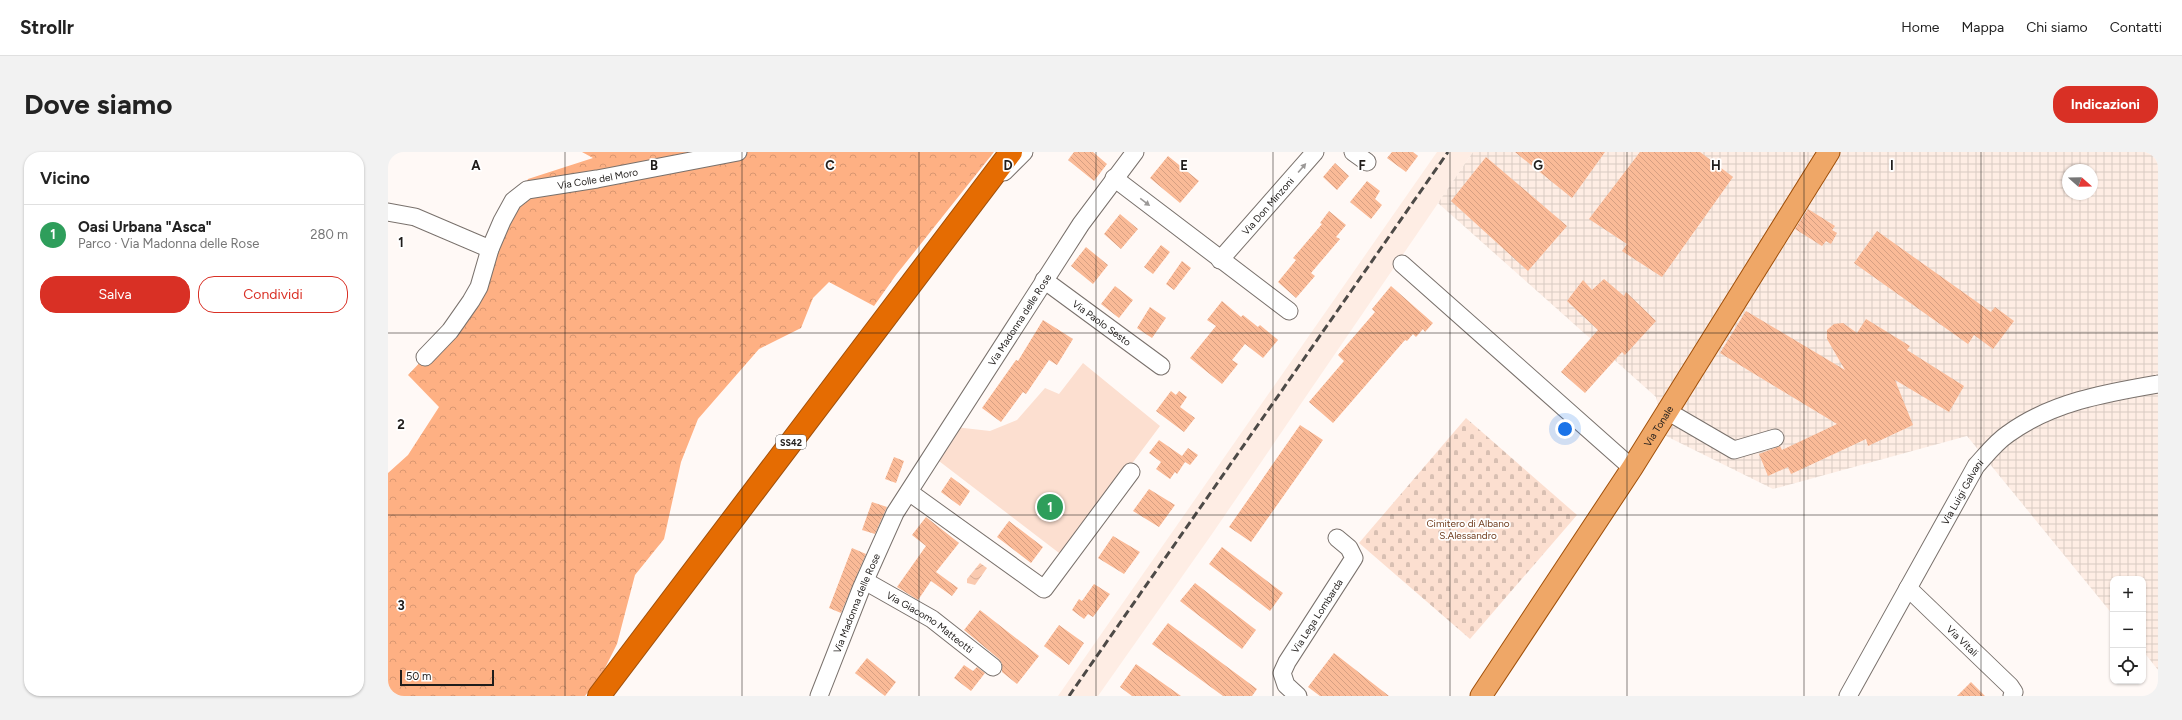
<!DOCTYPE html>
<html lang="it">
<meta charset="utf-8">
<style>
:root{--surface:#fff;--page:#f2f2f2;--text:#222;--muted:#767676;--line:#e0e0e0;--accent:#d93025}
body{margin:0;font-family:Figtree,sans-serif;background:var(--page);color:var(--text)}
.controls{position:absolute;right:12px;bottom:12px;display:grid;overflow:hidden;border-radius:8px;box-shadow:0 1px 3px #0004}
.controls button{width:36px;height:36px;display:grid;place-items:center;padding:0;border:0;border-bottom:1px solid var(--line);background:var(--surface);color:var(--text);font:20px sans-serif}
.compass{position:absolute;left:1674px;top:12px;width:36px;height:36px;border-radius:50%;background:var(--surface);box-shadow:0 1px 3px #0004;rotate:110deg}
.scale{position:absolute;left:12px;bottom:10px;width:94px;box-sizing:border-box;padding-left:4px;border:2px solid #201d1b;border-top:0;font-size:11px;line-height:14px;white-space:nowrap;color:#201d1b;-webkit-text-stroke:3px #fff;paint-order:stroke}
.you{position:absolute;left:1177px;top:277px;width:14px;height:14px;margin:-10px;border:3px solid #fff;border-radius:50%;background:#1a73e8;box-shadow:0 0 0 6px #1a73e833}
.badge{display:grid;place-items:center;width:26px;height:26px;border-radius:50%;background:var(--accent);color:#fff;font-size:13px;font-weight:700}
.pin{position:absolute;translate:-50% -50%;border:2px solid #fff;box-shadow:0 1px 4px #0006}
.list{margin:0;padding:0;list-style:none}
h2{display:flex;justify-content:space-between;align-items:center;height:52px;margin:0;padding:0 16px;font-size:17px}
h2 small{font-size:13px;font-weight:400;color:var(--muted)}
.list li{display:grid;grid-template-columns:26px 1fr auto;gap:12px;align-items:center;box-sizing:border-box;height:60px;padding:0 16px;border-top:1px solid var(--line)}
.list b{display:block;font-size:15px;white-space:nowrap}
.list p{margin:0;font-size:13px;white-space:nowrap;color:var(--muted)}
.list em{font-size:13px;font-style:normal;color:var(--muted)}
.actions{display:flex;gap:8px;padding:12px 16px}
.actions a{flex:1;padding:9px 0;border:1px solid var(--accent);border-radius:16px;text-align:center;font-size:14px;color:var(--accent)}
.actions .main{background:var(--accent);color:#fff}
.icon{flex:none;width:22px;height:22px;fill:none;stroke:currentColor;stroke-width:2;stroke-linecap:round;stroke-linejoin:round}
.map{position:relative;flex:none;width:1770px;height:544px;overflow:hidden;border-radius:16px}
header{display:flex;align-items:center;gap:24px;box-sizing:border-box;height:56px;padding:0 20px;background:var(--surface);border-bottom:1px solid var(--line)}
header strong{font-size:19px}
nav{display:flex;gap:22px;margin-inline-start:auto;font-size:14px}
.intro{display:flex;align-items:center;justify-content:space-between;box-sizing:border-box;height:96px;padding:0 24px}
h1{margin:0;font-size:28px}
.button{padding:10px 18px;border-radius:16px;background:var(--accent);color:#fff;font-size:14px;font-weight:700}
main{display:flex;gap:24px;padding:0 24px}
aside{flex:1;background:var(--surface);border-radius:16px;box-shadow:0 1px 3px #0004}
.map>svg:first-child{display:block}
.built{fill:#feede4}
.industrial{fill:url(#industrial-grid);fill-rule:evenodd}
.forest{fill:url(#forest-crowns)}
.cemetery{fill:url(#cemetery-stones)}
.park{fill:#fcdfd0}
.water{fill:url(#water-waves)}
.building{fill:url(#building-back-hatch)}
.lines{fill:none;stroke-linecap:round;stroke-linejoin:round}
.minor-casing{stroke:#79716c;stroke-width:19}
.major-casing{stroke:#a0500b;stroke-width:23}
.highway-casing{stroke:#a0500b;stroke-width:24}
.minor{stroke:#fff;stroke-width:17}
.major{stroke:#efa767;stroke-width:21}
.highway{stroke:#e56c02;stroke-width:22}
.rail{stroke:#4d4a47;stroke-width:3;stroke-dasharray:8 4;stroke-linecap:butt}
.oneway{fill:#9b9998}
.grid{fill:none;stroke:#201d1b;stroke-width:1;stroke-opacity:0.55}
.labels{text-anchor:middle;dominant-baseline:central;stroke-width:3.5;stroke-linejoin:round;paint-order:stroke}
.shield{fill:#fff;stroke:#63615f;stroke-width:1}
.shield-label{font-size:9px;font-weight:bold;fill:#201d1b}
.street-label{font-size:10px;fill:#201d1b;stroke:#fff}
.park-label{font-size:10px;fill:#6f3c1d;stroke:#fff}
.grid-label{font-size:13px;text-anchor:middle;font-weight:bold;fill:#201d1b;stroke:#fff;stroke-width:3.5;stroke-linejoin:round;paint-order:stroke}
</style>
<header>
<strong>Strollr</strong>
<nav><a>Home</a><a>Mappa</a><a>Chi siamo</a><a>Contatti</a></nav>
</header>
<div class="intro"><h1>Dove siamo</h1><a class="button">Indicazioni</a></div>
<main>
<aside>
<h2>Vicino<small></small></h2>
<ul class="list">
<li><span class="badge" style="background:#2e9e5b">1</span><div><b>Oasi Urbana &quot;Asca&quot;</b><p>Parco · Via Madonna delle Rose</p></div><em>280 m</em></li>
</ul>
<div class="actions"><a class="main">Salva</a><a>Condividi</a></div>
</aside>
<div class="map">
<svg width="1770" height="544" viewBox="0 0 1770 544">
<defs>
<pattern id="industrial-grid" width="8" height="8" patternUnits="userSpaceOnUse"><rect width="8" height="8" fill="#feede4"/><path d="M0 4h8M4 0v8" fill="none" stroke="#d9cbc3"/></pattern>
<pattern id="forest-crowns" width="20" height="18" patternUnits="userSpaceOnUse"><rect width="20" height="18" fill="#feb083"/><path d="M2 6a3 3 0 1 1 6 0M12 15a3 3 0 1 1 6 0" fill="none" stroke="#d99771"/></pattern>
<pattern id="cemetery-stones" width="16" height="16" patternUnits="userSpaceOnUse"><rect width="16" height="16" fill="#fcdfd0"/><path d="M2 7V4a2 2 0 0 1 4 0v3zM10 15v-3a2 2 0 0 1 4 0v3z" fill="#d8bfb2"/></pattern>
<pattern id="water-waves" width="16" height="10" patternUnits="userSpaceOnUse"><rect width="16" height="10" fill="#facab0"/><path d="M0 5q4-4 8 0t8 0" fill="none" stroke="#d6ad97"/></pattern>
<pattern id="building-back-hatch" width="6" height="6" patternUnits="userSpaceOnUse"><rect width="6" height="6" fill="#faba97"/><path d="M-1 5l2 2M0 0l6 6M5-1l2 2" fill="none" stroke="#d69f82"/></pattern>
</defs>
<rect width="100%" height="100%" fill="#fff9f6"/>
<path class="built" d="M1049,0H1085L824,382L710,544H670Z"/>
<path class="industrial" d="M1085,0H1770V518L1755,499V427H1725V463L1579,284L1385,337L1278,284L1268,245L1050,51ZM1680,18H1704V42H1680Z"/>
<path class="forest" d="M194,0H606L508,123L486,154L441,130L425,146L413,176L371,197L310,267L293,310L276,387L247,423L229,492L215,520L197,544H0V321L20,303L51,255L20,223L89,150L105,95L140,27L205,6Z"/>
<path class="cemetery" d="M1078,266L1189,363L1082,487L971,391Z"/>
<path class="park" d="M695,211L772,274L675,404L547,306L567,275L602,279L629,268L657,236L671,242Z"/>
<path class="water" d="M592,411L599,416L587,433L579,431V427Z"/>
<path class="building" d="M686,0H705L719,12L706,29L680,8Z
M1004,0H1025L1030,4L1018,20L999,6Z
M1127,0H1217L1184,46Z
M1252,0H1312L1345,25L1274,125L1234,99L1239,92L1201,67Z
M780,4L811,29L792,51L762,26Z
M1098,5L1179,74L1140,119L1063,49Z
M947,11L961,24L949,38L935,25Z
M979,29L992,39L987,47L994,53L983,67L962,50Z
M1420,57L1447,74L1444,78L1449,81L1443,92L1438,89L1434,94L1407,77Z
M941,59L958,73L948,85L952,87L923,121L927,124L908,146L890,130L908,108L905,106L934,72L932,71Z
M732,62L750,77L733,97L716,82Z
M1489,79L1603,160L1607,155L1626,169L1605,197L1586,183L1580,192L1466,111Z
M773,93L782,100L765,122L756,115Z
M698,95L720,113L705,132L683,114Z
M794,109L803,116L786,138L778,132Z
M1216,127L1236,144L1238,140L1268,169L1237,203L1234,200L1197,241L1173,220L1210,178L1179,149L1195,128L1204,138Z
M727,134L745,148L731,166L713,152Z
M1003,134L1045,171L1037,180L1035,177L1028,185L1025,182L1019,189L1017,188L945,271L921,250L956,209L950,203L987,160L984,157Z
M834,149L853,165L855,163L870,175L872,173L890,188L875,206L857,192L844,208L850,212L834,232L802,206L828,174L819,168Z
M762,155L778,166L764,186L749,176Z
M1358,159L1457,218L1439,187V178L1446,172L1455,171L1469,181L1478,167L1522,194L1519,198L1576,234L1561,260L1507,228L1525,273L1480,294L1478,287L1403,322L1400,315L1380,324L1371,302L1392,294L1394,298L1449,272L1332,201Z
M655,168L685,187L669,213L661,208L638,242L635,240L613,270L594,256L628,208L630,209Z
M783,239L788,243L791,239L799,245L792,255L807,266L796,280L768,259Z
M912,273L935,288L863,390L841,375Z
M771,288L794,304L800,296L810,303L802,313L797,310L789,322L787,320L782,327L768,317L773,310L761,301Z
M506,305L516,309L508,331L497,327Z
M563,325L582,339L572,354L553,340Z
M761,337L787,353L771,375L745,359Z
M484,350L499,355L487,382L474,378Z
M538,365L571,391L548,420L570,436L564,444L543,429L530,448L509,435L538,394L524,383Z
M621,369L655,395L643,411L609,385Z
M725,384L752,400L736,422L710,406Z
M834,395L895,441L882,459L821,412Z
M464,396L478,402L453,461L441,456Z
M807,431L868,478L854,497L792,449Z
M706,432L722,442L705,465L700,462L696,467L684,458L691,447L694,449Z
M592,458L651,504L629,532L614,520V512L611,507L576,478Z
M780,471L869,537L864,544H835L764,492Z
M671,473L696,491L681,513L656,494Z
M946,501L1001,544H932L920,535Z
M479,506L508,530L497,544L467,521Z
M748,512L793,544H744L732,535Z
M576,513L585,519L589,515L597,521L583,539L566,526Z
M1583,530L1597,544H1569Z"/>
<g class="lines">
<g class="minor-casing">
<g id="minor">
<path d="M965,0L979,10"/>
<path d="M616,20L636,0"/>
<path d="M726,26L901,159"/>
<path d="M0,60L27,65L102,97"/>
<path id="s1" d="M832,108L927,0"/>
<path d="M1014,112L1244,316"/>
<path id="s2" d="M656,128L773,214"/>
<path id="s3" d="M37,205L62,179L83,149L91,135L102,97L114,69L125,49L139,38L209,27L350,0"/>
<path d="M1279,259L1346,298L1387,286"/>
<path d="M521,340L656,437L743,320"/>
<path id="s4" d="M477,429L544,467L605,515"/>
<path id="s5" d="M1520,436L1622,534L1626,540L1624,544"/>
<path id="s6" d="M431,544L473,437L507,361L693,72L747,0"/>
<path id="s7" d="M910,544L898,533L894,521L899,510L966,406L961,396L949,386"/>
<path id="s8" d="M1460,544L1588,314C1598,303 1608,290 1620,282C1664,250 1718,241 1770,232"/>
</g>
</g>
<g class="major-casing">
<g id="major">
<path id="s9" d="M1093,544L1244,316L1441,0"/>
</g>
</g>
<g class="highway-casing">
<path id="highway" d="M211,544L623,0"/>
</g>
<use href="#minor" class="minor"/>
<use href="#major" class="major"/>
<use href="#highway" class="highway"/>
<path class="rail" d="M681,544L1060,0"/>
</g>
<defs><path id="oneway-solid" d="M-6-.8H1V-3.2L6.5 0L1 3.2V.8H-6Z"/></defs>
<g class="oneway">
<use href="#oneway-solid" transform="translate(914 16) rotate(-49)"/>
<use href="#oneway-solid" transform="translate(757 50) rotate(37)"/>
</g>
<path class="grid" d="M177,0V544M354,0V544M531,0V544M708,0V544M885,0V544M1062,0V544M1239,0V544M1416,0V544M1593,0V544M0,181H1770M0,363H1770"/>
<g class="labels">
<rect class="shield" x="388" y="283" width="30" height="14" rx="3"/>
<g class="shield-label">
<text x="403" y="290">SS42</text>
</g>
<g class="street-label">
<text stroke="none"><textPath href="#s3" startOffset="271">Via Colle del Moro</textPath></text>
<text stroke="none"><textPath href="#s1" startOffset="72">Via Don Minzoni</textPath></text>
<text stroke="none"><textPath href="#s6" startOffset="428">Via Madonna delle Rose</textPath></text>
<text stroke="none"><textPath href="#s2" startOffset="72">Via Paolo Sesto</textPath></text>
<text stroke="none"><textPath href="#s9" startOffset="323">Via Tonale</textPath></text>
<text stroke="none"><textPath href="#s8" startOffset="234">Via Luigi Galvani</textPath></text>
<text stroke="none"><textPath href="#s6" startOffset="100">Via Madonna delle Rose</textPath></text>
<text stroke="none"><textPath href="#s7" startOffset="96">Via Lega Lombarda</textPath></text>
<text stroke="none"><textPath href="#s4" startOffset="77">Via Giacomo Matteotti</textPath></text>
<text stroke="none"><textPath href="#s5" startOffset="76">Via Vitali</textPath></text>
</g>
<g class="park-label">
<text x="1080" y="371">Cimitero di Albano<tspan x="1080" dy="12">S.Alessandro</tspan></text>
</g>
</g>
<g class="grid-label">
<text x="88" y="18">A</text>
<text x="266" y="18">B</text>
<text x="442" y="18">C</text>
<text x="620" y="18">D</text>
<text x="796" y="18">E</text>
<text x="974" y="18">F</text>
<text x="1150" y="18">G</text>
<text x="1328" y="18">H</text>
<text x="1504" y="18">I</text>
<text x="13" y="95">1</text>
<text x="13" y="277">2</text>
<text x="13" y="458">3</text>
</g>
</svg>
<div class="controls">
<button>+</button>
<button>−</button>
<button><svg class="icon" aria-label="locate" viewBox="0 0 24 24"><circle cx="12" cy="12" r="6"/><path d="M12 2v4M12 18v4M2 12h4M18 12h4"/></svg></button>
</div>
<svg class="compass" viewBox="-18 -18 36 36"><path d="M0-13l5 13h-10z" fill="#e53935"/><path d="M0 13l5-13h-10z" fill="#767676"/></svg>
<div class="scale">50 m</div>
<div class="you"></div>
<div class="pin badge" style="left:662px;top:355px;background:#2e9e5b">1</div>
</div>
</main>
